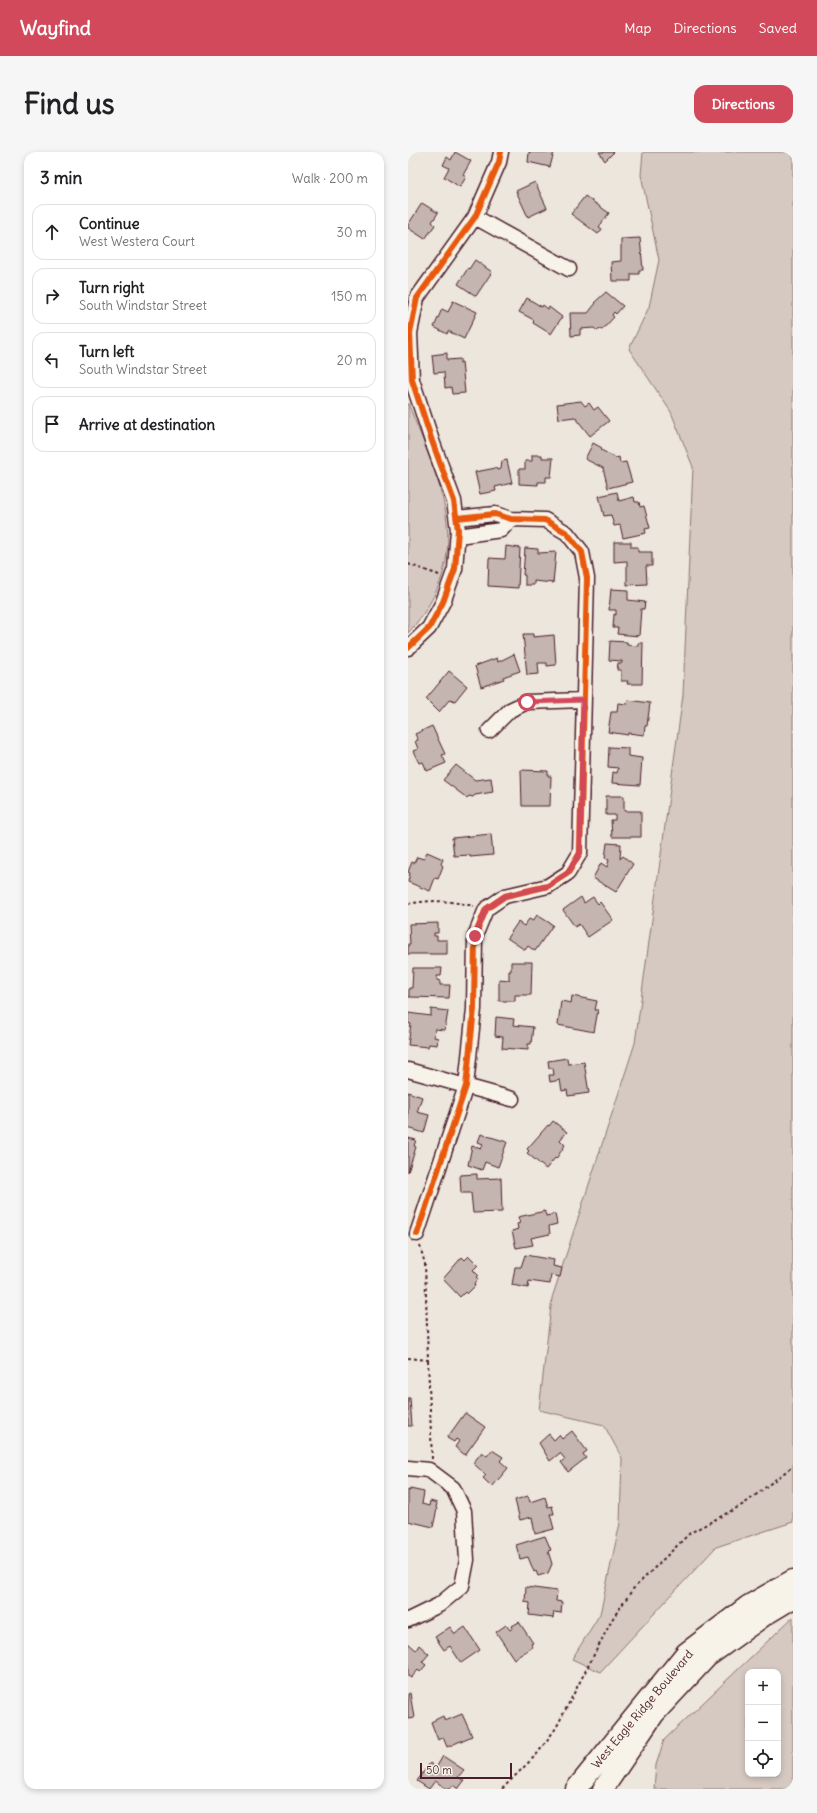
<!DOCTYPE html>
<meta charset="utf-8">
<style>
:root{--surface:#fff;--page:#f6f6f6;--text:#202124;--muted:#757577;--line:#e0e0e0;--accent:#d1495b}
body{margin:0;font-family:Delius,sans-serif;background:var(--page);color:var(--text)}
.controls{position:absolute;right:12px;bottom:12px;display:grid;overflow:hidden;border-radius:8px;box-shadow:0 2px 6px #0003}
.controls button{width:36px;height:36px;display:grid;place-items:center;padding:0;border:0;border-bottom:1px solid var(--line);background:var(--surface);color:var(--text);font:20px sans-serif}
.scale{position:absolute;left:12px;bottom:10px;width:92px;box-sizing:border-box;padding-left:4px;border:2px solid #4a1f2b;border-top:0;font-size:11px;line-height:14px;white-space:nowrap;color:#4a1f2b;-webkit-text-stroke:3px #f7f3e8;paint-order:stroke}
.stop{position:absolute;width:12px;height:12px;margin:-9px;border:3px solid #d1495b;border-radius:50%;background:#fff}
.stop.end{background:#d1495b;border-color:#fff;box-shadow:0 1px 4px #0008}
.list{margin:0;padding:0;list-style:none}
h2{display:flex;justify-content:space-between;align-items:center;height:52px;margin:0;padding:0 16px;font-size:17px}
h2 small{font-size:13px;font-weight:400;color:var(--muted)}
.list li{display:grid;grid-template-columns:26px 1fr auto;gap:12px;align-items:center;box-sizing:border-box;height:56px;margin:0 8px 8px;padding:0 8px;border:1px solid var(--line);border-radius:12px}
.list b{display:block;font-size:15px;white-space:nowrap}
.list p{margin:0;font-size:13px;white-space:nowrap;color:var(--muted)}
.list em{font-size:13px;font-style:normal;color:var(--muted)}
.icon{flex:none;width:22px;height:22px;fill:none;stroke:currentColor;stroke-width:2;stroke-linecap:round;stroke-linejoin:round}
.map{position:relative;flex:none;width:385px;height:1637px;overflow:hidden;border-radius:12px}
header{display:flex;align-items:center;gap:24px;box-sizing:border-box;height:56px;padding:0 20px;background:var(--accent);color:#fff}
header strong{font-size:19px}
nav{display:flex;gap:22px;margin-inline-start:auto;font-size:14px}
.intro{display:flex;align-items:center;justify-content:space-between;box-sizing:border-box;height:96px;padding:0 24px}
h1{margin:0;font-size:28px}
.button{padding:10px 18px;border-radius:12px;background:var(--accent);color:#fff;font-size:14px;font-weight:700}
main{display:flex;gap:24px;padding:0 24px}
aside{flex:1;background:var(--surface);border-radius:12px;box-shadow:0 2px 6px #0003}
.map>svg:first-child{display:block}
.green{fill:#d5c9c2;stroke:#907476;fill-rule:evenodd}
.building{fill:#c4b5b0;stroke:#4a1f2b}
.lines{fill:none;stroke-linecap:round;stroke-linejoin:round}
.street-casing{stroke:#4a1f2b;stroke-width:17}
.secondary-casing{stroke:#4a1f2b;stroke-width:23}
.path{stroke:#4a1f2b;stroke-width:2;stroke-dasharray:3 3;stroke-linecap:butt}
.street{stroke:#f7f3e8;stroke-width:14}
.secondary{stroke:#f7f3e8;stroke-width:20}
.cycleway-casing{stroke:#f7f3e8;stroke-width:8}
.cycleway{stroke:#e8590c;stroke-width:6}
.route{stroke:#d1495b;stroke-width:5}
.labels{text-anchor:middle;dominant-baseline:central;stroke-width:4;stroke-linejoin:round;paint-order:stroke}
.street-label{font-size:12px;fill:#4a1f2b;stroke:#f7f3e8}
</style>
<header>
<strong>Wayfind</strong>
<nav><a>Map</a><a>Directions</a><a>Saved</a></nav>
</header>
<div class="intro"><h1>Find us</h1><a class="button">Directions</a></div>
<main>
<aside>
<h2>3 min<small>Walk · 200 m</small></h2>
<ul class="list">
<li><svg class="icon" aria-label="ahead" viewBox="0 0 24 24"><path d="M12 20V5M6 11l6-6 6 6"/></svg><div><b>Continue</b><p>West Westera Court</p></div><em>30 m</em></li>
<li><svg class="icon" aria-label="right" viewBox="0 0 24 24"><path d="M7 20v-9h11M14 6l5 5-5 5"/></svg><div><b>Turn right</b><p>South Windstar Street</p></div><em>150 m</em></li>
<li><svg class="icon" aria-label="left" viewBox="0 0 24 24"><path d="M17 20v-9H6M10 6l-5 5 5 5"/></svg><div><b>Turn left</b><p>South Windstar Street</p></div><em>20 m</em></li>
<li><svg class="icon" aria-label="arrive" viewBox="0 0 24 24"><path d="M6 21V4h12l-3 4 3 4H6"/></svg><div><b>Arrive at destination</b></div></li>
</ul>
</aside>
<div class="map">
<svg width="385" height="1637" viewBox="0 0 385 1637">
<rect width="100%" height="100%" fill="#ece6dd"/>
<filter id="ink" filterUnits="userSpaceOnUse"><feTurbulence type="fractalNoise" baseFrequency=".025" numOctaves="2"/><feDisplacementMap in="SourceGraphic" scale="8" xChannelSelector="R" yChannelSelector="G"/><feConvolveMatrix kernelMatrix="1 2 1 2 8 2 1 2 1" color-interpolation-filters="sRGB"/></filter>
<g filter="url(#ink)">
<path class="green" d="M235,0H385V1370L308,1395L192,1520L164,1507L192,1462L212,1371L214,1306L196,1273L131,1258L144,1146L227,891L275,543L285,315L263,260L221,197L241,155L251,108L233,23Z
M0,251C33,335 70,402 0,481Z
M385,1465V1637H246L248,1613L256,1588ZM340,1520H370V1622H340Z"/>
<path class="building" d="M47,0L63,9L55,23L58,25L52,35L36,25L41,16L35,13L39,5L43,8Z
M121,0H146L142,15L120,10Z
M191,0H206L197,9Z
M127,30L139,56L120,65L108,39Z
M177,44L201,61L191,75L194,77L190,82L163,62Z
M14,51L30,61L24,70L27,73L17,87L0,76V73Z
M232,86L235,118H231V122H223V129H204L203,110L213,109V87Z
M67,108L84,120L68,144L50,132L60,116L61,117Z
M198,140L215,154L208,162L206,160L204,163L206,165L194,178L192,177L189,179L186,176L172,177V183L163,184L162,161H180L188,151L187,150Z
M119,146L134,155L135,153L140,157L141,155L154,165L143,182L125,171L126,168L111,160Z
M45,149L69,160L56,187L40,179L39,182L26,175L34,157L40,160Z
M39,201V208L52,207V211L54,210L57,241L44,242L43,235L37,236L36,220L26,221L24,203Z
M173,249L177,254L181,251L186,258L190,255L201,269L182,284L167,265L151,267L149,252Z
M185,291L194,296L193,298L208,306L211,305L212,311L218,310L224,330L200,336L195,316L177,307Z
M124,303H134V306H145L143,325H138V330H130V333L111,332V317H117V309H124Z
M99,308L104,331L87,335L88,339L72,342L67,320L88,316L89,318L93,317L94,309Z
M209,340L211,349L226,345L227,350H231L232,355L236,354L242,376L237,377L238,381L215,386L212,373L206,374L203,363L196,364L191,344Z
M206,390H223V395H230V400H244V414H238L239,432L219,433V409L206,410Z
M98,394L112,396L110,436L80,434L81,406L97,407Z
M117,396L130,397V401L148,400L145,431L126,429V433H117V423H115Z
M203,437L220,438V448L237,450L236,457H233L231,484L209,482L210,476H205L206,462L208,463V458H201Z
M115,482H125V485L146,483L148,513L139,514V511H130L131,522L119,523Z
M202,489L219,490V493L230,494V491H235L234,532H219L220,529H213V518H209L210,511H214V509L201,508Z
M106,502L112,519L95,525L96,527L73,535L67,514L89,506L90,510Z
M41,519L59,534L47,549L42,547L31,560L18,547Z
M220,548L242,551L239,574H237L236,583L220,581V583L200,580L203,560H209L210,551L219,552Z
M24,574L37,602L34,603L38,611L19,619L15,610L11,611L5,599L10,597L7,589L10,588L7,582Z
M201,595L220,596V604L234,606L232,633L204,631L205,620L209,621L210,616L200,615Z
M48,613L67,628L83,626L85,640L67,643L65,645L61,644L59,646L35,628Z
M113,618L140,619V624H143L142,654H114Z
M198,644H216V659H233V685H204L203,668H207V663H198Z
M83,682L85,703L62,705V703L46,704L44,686Z
M199,691L213,692L212,707L215,704L225,712L208,740L185,726L193,711L199,715L201,708L197,706Z
M19,700L35,707L33,712L35,714L30,727L27,726L22,739L0,730L2,721L0,720L4,710L6,711L9,705L16,707Z
M173,745L176,751L185,745L190,752L192,750L205,768L180,785L171,772L167,775L155,758Z
M129,763L145,773L127,799L120,794L117,798L99,786L110,770L116,774L121,767L125,769Z
M30,771V781H26V784H29V788H39V802H0V792H2L1,772Z
M103,810H124L123,843H107V849H91V827L102,828L101,827V819H103Z
M5,816H34L33,824H29V828L32,829V833H42L41,846L1,845V836H4Z
M164,844L189,849L187,858H190L186,880L150,873L153,849L163,851Z
M23,857L40,859L37,878L27,877L26,885L30,886L29,893L21,892L20,895L0,893L3,872L0,871V861L23,864Z
M88,865L106,867L105,873L125,875L123,892H120V898L94,896L95,885L87,884Z
M159,906L160,912L176,910L181,941L160,944L159,938L154,939L152,928L142,930L141,923H146L145,916H141L140,909Z
M0,940L14,945L9,960L21,963L16,981L0,976Z
M145,969L159,980L152,988L157,993L148,1007L147,1006L138,1017L119,1001L121,999L119,997L140,973L141,974Z
M73,982L99,990L90,1015L77,1010L74,1018L60,1013L64,994L73,997L75,992L70,990Z
M0,986L8,988L6,994L8,995L0,1020Z
M69,1022V1027L93,1026L94,1060L65,1061L63,1041H53L52,1023Z
M137,1059L138,1064L147,1062L149,1072L141,1074L142,1082L123,1086L125,1093L108,1096L104,1079L110,1077L109,1072L112,1071L110,1065Z
M117,1103L146,1108L145,1114L154,1116L152,1125L143,1123L142,1132L121,1129L120,1136L104,1133L107,1115H113Z
M61,1104L70,1113L65,1118L70,1123L68,1125L70,1127L66,1132L67,1134L59,1142L57,1140L52,1145L35,1127L54,1105L57,1108Z
M0,1246H2L4,1274H0Z
M57,1261L77,1275L57,1303L47,1295L51,1289L48,1287L46,1290L39,1286Z
M164,1279L179,1299L175,1302L178,1306L160,1320L153,1310L157,1307L152,1301L142,1309L131,1291L141,1282L146,1288L151,1283L154,1287Z
M84,1298L95,1305L92,1309L100,1316L84,1335L75,1326L78,1323L65,1311L74,1300L79,1304Z
M2,1337L16,1340L14,1352L21,1354L22,1349L29,1351L28,1356L29,1357L25,1375L0,1369V1338L2,1339Z
M120,1344L122,1350L137,1345L140,1355L144,1354L146,1362H142L146,1377L127,1382L124,1365L112,1368L107,1348Z
M137,1384L143,1398L140,1399L144,1412L140,1421L130,1424L128,1419L126,1420L120,1405L112,1407L108,1393Z
M118,1435L149,1439L148,1449L154,1450L153,1461L146,1460L145,1466L121,1463L122,1451L117,1450Z
M111,1470L125,1491L123,1492L125,1495L106,1507L88,1480L98,1473L102,1478L105,1476L104,1474Z
M42,1475L47,1482L57,1475L72,1498L53,1511L42,1494L36,1498L27,1485Z
M0,1491L8,1498L11,1493L21,1502L14,1510L18,1513L12,1520L10,1518L3,1526L0,1524Z
M2,1541L6,1566L0,1567V1542Z
M54,1562L64,1584L39,1595L35,1585L30,1588L23,1570L35,1564L37,1569Z
M35,1604L56,1618L50,1625L56,1629L50,1637L45,1633L42,1637H39L27,1629L21,1637L9,1629L22,1611L28,1616Z"/>
<g class="lines">
<g class="street-casing">
<path id="street" d="M67,65L161,117
M50,384L93,378L103,367
M0,496L21,476L35,450L47,417L50,378L46,349L24,289L4,228L2,181L9,146L67,65L91,10L93,0
M81,579L102,558L119,550L175,548
M0,918L104,947
M9,1082L58,934L66,857L67,784L78,757L97,744L140,734L160,721L172,701L179,426L174,400L159,381L137,368L103,367L87,362L49,366
M0,1316L21,1318L45,1336L56,1359L59,1408L54,1434L31,1453L0,1468"/>
</g>
<g class="secondary-casing">
<path id="secondary" d="M168,1637L278,1501L340,1454L385,1428
M195,1637L246,1562L299,1505L357,1463L385,1446"/>
</g>
<path class="path" d="M0,412L31,423
M0,752C24,747 42,749 66,754
M0,1206L20,1208L17,1112L12,1094
M20,1208L24,1307
M94,1637L129,1602L148,1576L205,1466L225,1437L282,1381L336,1352L385,1314"/>
<use href="#street" class="street"/>
<use href="#secondary" class="secondary"/>
<g class="cycleway-casing">
<path id="cycleway" d="M0,496L21,476L35,450L47,417L50,378L46,349L24,289L4,228L2,181L9,146L67,65L91,10L93,0
M9,1082L58,934L66,857L67,784L78,757L97,744L140,734L160,721L172,701L179,426L174,400L159,381L137,368L103,367L87,362L49,366"/>
</g>
<use href="#cycleway" class="cycleway"/>
</g>
</g>
<g class="lines" filter="url(#ink)">
<path class="route" d="M67,784L78,757L97,744L140,734L160,721L172,701L175,548L119,550"/>
</g>
<g class="labels">
<g class="street-label">
<text transform="translate(234 1557) rotate(-50)">West Eagle Ridge Boulevard</text>
</g>
</g>
</svg>
<div class="controls">
<button>+</button>
<button>−</button>
<button><svg class="icon" aria-label="locate" viewBox="0 0 24 24"><circle cx="12" cy="12" r="6"/><path d="M12 2v4M12 18v4M2 12h4M18 12h4"/></svg></button>
</div>
<div class="scale">50 m</div>
<div class="stop" style="left:119px;top:550px"></div>
<div class="stop end" style="left:67px;top:784px"></div>
</div>
</main>
